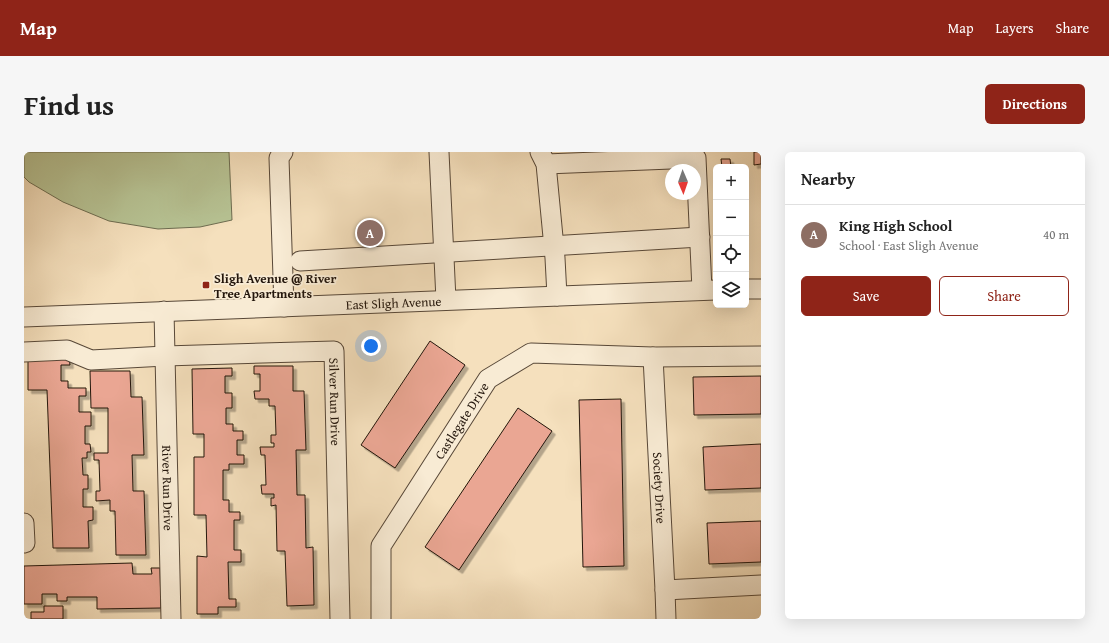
<!DOCTYPE html>
<meta charset="utf-8">
<style>
:root{--surface:#fff;--page:#f6f6f6;--text:#222;--muted:#767676;--line:#e0e0e0;--accent:#8f2418}
body{margin:0;font-family:"Gentium Book Plus",serif;background:var(--page);color:var(--text)}
.controls{position:absolute;right:12px;top:12px;display:grid;overflow:hidden;border-radius:6px;box-shadow:0 4px 16px #0002}
.controls button{width:36px;height:36px;display:grid;place-items:center;padding:0;border:0;border-bottom:1px solid var(--line);background:var(--surface);color:var(--text);font:20px sans-serif}
.compass{position:absolute;left:641px;top:12px;width:36px;height:36px;border-radius:50%;background:var(--surface);box-shadow:0 4px 16px #0002;rotate:178deg}
.you{position:absolute;left:347px;top:194px;width:14px;height:14px;margin:-10px;border:3px solid #fff;border-radius:50%;background:#1a73e8;box-shadow:0 0 0 6px #1a73e833}
.badge{display:grid;place-items:center;width:26px;height:26px;border-radius:50%;background:var(--accent);color:#fff;font-size:13px;font-weight:700}
.pin{position:absolute;translate:-50% -50%;border:2px solid #fff;box-shadow:0 1px 4px #0006}
.list{margin:0;padding:0;list-style:none}
h2{display:flex;justify-content:space-between;align-items:center;height:52px;margin:0;padding:0 16px;font-size:17px}
h2 small{font-size:13px;font-weight:400;color:var(--muted)}
.list li{display:grid;grid-template-columns:26px 1fr auto;gap:12px;align-items:center;box-sizing:border-box;height:60px;padding:0 16px;border-top:1px solid var(--line)}
.list b{display:block;font-size:15px;white-space:nowrap}
.list p{margin:0;font-size:13px;white-space:nowrap;color:var(--muted)}
.list em{font-size:13px;font-style:normal;color:var(--muted)}
.actions{display:flex;gap:8px;padding:12px 16px}
.actions a{flex:1;padding:9px 0;border:1px solid var(--accent);border-radius:6px;text-align:center;font-size:14px;color:var(--accent)}
.actions .main{background:var(--accent);color:#fff}
.icon{flex:none;width:22px;height:22px;fill:none;stroke:currentColor;stroke-width:2;stroke-linecap:round;stroke-linejoin:round}
.map{position:relative;flex:none;width:737px;height:467px;overflow:hidden;border-radius:6px}
header{display:flex;align-items:center;gap:24px;box-sizing:border-box;height:56px;padding:0 20px;background:var(--accent);color:#fff}
header strong{font-size:19px}
nav{display:flex;gap:22px;margin-inline-start:auto;font-size:14px}
.intro{display:flex;align-items:center;justify-content:space-between;box-sizing:border-box;height:96px;padding:0 24px}
h1{margin:0;font-size:28px}
.button{padding:10px 18px;border-radius:6px;background:var(--accent);color:#fff;font-size:14px;font-weight:700}
main{display:flex;gap:24px;padding:0 24px}
aside{flex:1;background:var(--surface);border-radius:6px;box-shadow:0 4px 16px #0002}
.map>svg:first-child{display:block}
.green{fill:#b7c394;stroke:#6d6c50}
.building{fill:#eaa693;stroke:#23160c;filter:url(#shadow)}
.lines{fill:none;stroke-linecap:round;stroke-linejoin:round}
.minor-casing{stroke:#584838;stroke-width:21}
.minor{stroke:#f8ebd4;stroke-width:19}
.poi-dot{fill:#8f2418;stroke:#f8ebd4;stroke-width:1.5}
.labels{text-anchor:middle;dominant-baseline:central;stroke-width:3.5;stroke-linejoin:round;paint-order:stroke}
.poi-label{font-size:13px;font-weight:bold;fill:#23160c;stroke:#f8ebd4;text-anchor:start}
.street-label{font-size:13px;fill:#23160c;stroke:#f8ebd4}
</style>
<header>
<strong>Map</strong>
<nav><a>Map</a><a>Layers</a><a>Share</a></nav>
</header>
<div class="intro"><h1>Find us</h1><a class="button">Directions</a></div>
<main>
<div class="map">
<svg width="737" height="467" viewBox="0 0 737 467">
<defs>
<filter id="shadow"><feDropShadow dx="3.5" dy="3.5" stdDeviation="0" flood-color="#0004"/></filter>
</defs>
<rect width="100%" height="100%" fill="#f5e0bd"/>
<filter id="stains"><feTurbulence type="fractalNoise" baseFrequency=".005" numOctaves="4"/><feColorMatrix values="0 0 0 0 .2 0 0 0 0 .09 0 0 0 0 .02 0 0 0 .5 -.17"/></filter>
<radialGradient id="worn" r=".72"><stop offset=".6" stop-color="#630" stop-opacity="0"/><stop offset="1" stop-color="#630" stop-opacity=".3"/></radialGradient>
<path class="green" d="M0,0H205L208,68L176,75L134,77L85,69L39,50L5,30L0,25Z"/>
<path class="building" d="M730,0H737V12L730,13Z
M697,7H706L707,15H698Z
M406,189L441,213L371,316L337,293Z
M4,205H45L46,213H37V229H44V236H62V244H55V260H67V274H61V292H66L67,300H63V306H58L59,323H64V337H59V355H69V368L64,369L65,396H29L23,238H4Z
M230,214H269V239H280L282,298H272L273,343H281L282,396L289,395L290,453L263,454L261,399H253L252,353L247,354V346H250V342H238L237,333H242L241,303H237L236,295H250V291H247V283H252L251,254H245V247H231L230,239H236V222H230Z
M208,216V224H201V241H208V256H202V272H209V279H219V288H213V303H220V312H205V318H199V348H205V360H216V368H210V398H217V410H204L205,447H212V455H194V462H173V404L183,405L182,363H170V305H180V282H169L168,217Z
M66,219H106L107,245H118L120,303H108L109,339H120L122,403H92L91,359H86V348L72,349V339H76L75,308H70V301H84V256H67Z
M737,224V262L670,263L669,225Z
M597,247L600,414L559,415L555,248Z
M494,256L528,279L435,418L401,395Z
M737,292V336L681,338L679,295Z
M737,369V410L685,412L683,371Z
M108,411L109,422H128L127,416H136L137,456L73,457V445H43V449H33V442H18V452H0V414Z
M20,454H39V467H7V460H20Z"/>
<g class="lines">
<g class="minor-casing">
<g id="minor">
<path d="M259,0L255,6L260,155"/>
<path d="M415,0L422,148"/>
<path d="M516,0L522,12L531,106L533,144"/>
<path d="M522,12L672,6L678,138"/>
<path d="M276,109L676,85"/>
<path d="M722,137H737"/>
<path id="s1" d="M140,159L147,467"/>
<path id="s2" d="M0,165L692,138"/>
<path id="s3" d="M0,200L43,198L67,208L141,204L310,199L316,467"/>
<path id="s4" d="M629,205L641,438L642,467"/>
<path d="M0,371L1,391H0"/>
<path d="M641,438L737,433"/>
<path id="s5" d="M357,467V394L464,227L507,201L629,205L737,204"/>
</g>
</g>
<use href="#minor" class="minor"/>
</g>
<rect class="poi-dot" x="178" y="129" width="8" height="8" rx="2"/>
<g class="labels">
<g class="poi-label">
<text x="190" y="126">Sligh Avenue @ River<tspan x="190" dy="15">Tree Apartments</tspan></text>
</g>
<g class="street-label">
<text stroke="none"><textPath href="#s2" startOffset="370">East Sligh Avenue</textPath></text>
<text stroke="none"><textPath href="#s3" startOffset="363">Silver Run Drive</textPath></text>
<text stroke="none"><textPath href="#s5" startOffset="222">Castlegate Drive</textPath></text>
<text stroke="none"><textPath href="#s1" startOffset="177">River Run Drive</textPath></text>
<text stroke="none"><textPath href="#s4" startOffset="131">Society Drive</textPath></text>
</g>
</g>
<rect width="100%" height="100%" filter="url(#stains)"/>
<rect width="100%" height="100%" fill="url(#worn)"/>
</svg>
<div class="controls">
<button>+</button>
<button>−</button>
<button><svg class="icon" aria-label="locate" viewBox="0 0 24 24"><circle cx="12" cy="12" r="6"/><path d="M12 2v4M12 18v4M2 12h4M18 12h4"/></svg></button>
<button><svg class="icon" aria-label="layers" viewBox="0 0 24 24"><path d="M12 4l9 5-9 5-9-5zM3 14l9 5 9-5"/></svg></button>
</div>
<svg class="compass" viewBox="-18 -18 36 36"><path d="M0-13l5 13h-10z" fill="#e53935"/><path d="M0 13l5-13h-10z" fill="#767676"/></svg>
<div class="you"></div>
<div class="pin badge" style="left:346px;top:81px;background:#8d6e63">A</div>
</div>
<aside>
<h2>Nearby<small></small></h2>
<ul class="list">
<li><span class="badge" style="background:#8d6e63">A</span><div><b>King High School</b><p>School · East Sligh Avenue</p></div><em>40 m</em></li>
</ul>
<div class="actions"><a class="main">Save</a><a>Share</a></div>
</aside>
</main>
